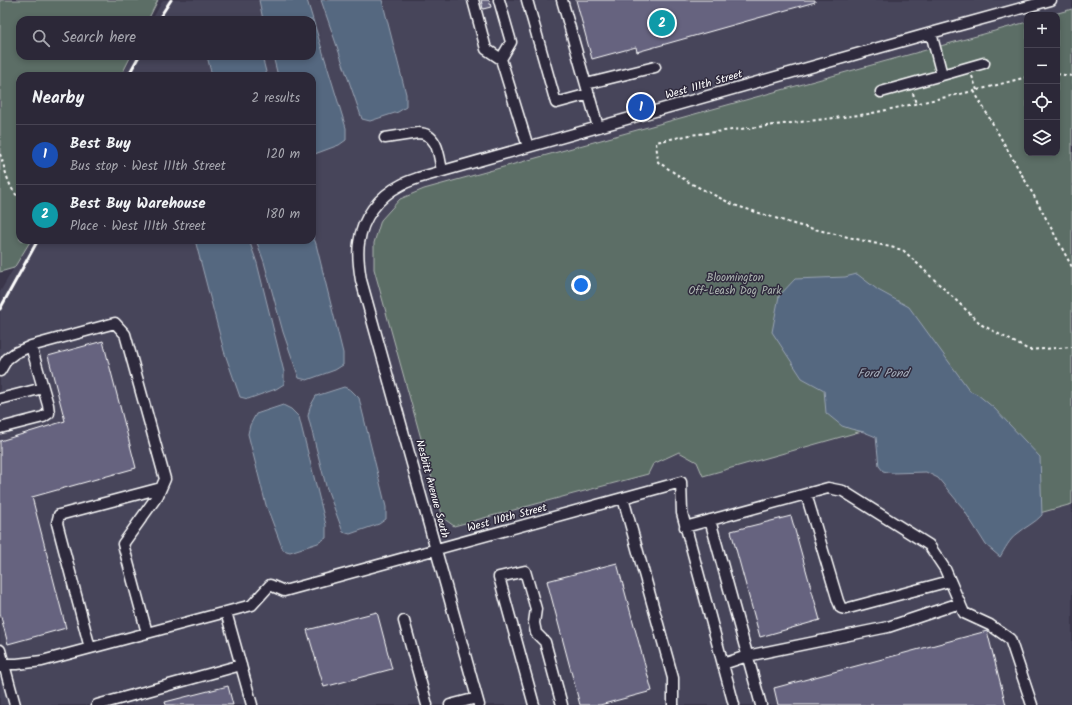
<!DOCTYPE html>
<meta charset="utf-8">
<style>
:root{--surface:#2c2838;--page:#383443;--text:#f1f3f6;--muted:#a6a6ae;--line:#484453;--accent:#8bbbb9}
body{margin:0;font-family:Kalam,sans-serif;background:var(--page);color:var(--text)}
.controls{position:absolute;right:12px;top:12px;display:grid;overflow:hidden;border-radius:8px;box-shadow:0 2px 6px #0003}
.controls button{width:36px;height:36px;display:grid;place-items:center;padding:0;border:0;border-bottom:1px solid var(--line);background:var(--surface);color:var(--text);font:20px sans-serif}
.you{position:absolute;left:581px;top:285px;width:14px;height:14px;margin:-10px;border:3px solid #fff;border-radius:50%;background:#1a73e8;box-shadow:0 0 0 6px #1a73e833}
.badge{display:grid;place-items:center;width:26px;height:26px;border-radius:50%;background:var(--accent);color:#fff;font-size:13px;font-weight:700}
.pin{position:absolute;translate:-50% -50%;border:2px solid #fff;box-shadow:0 1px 4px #0006}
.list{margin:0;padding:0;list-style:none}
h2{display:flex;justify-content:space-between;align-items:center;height:52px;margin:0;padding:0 16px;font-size:17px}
h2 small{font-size:13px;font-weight:400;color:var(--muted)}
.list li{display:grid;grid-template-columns:26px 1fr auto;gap:12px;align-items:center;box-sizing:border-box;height:60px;padding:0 16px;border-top:1px solid var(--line)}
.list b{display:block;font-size:15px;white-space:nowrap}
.list p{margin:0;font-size:13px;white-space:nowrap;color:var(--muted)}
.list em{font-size:13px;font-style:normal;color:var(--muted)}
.icon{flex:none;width:22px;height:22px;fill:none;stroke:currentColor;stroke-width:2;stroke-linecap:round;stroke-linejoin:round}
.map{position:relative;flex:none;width:1072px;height:705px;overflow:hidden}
.search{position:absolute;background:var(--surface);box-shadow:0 2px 6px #0003;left:16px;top:16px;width:300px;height:44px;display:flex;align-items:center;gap:10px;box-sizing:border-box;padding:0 14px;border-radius:12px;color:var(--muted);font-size:15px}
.panel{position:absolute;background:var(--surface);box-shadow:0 2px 6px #0003;left:16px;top:72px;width:300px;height:172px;border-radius:12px}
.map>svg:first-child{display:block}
.built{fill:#47445a;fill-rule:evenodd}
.green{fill:#5c6e66;stroke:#aeb6b2}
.water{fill:#556780;stroke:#99a4b3}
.building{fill:#66647f;stroke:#fff}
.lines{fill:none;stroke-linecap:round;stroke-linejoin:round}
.minor-casing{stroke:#fff;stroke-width:13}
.path{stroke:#fff;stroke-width:2;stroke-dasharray:3 3;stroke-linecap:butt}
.minor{stroke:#2f2a3d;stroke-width:10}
.rail{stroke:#fff;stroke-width:3}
.labels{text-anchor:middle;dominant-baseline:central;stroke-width:3;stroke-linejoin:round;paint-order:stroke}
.street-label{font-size:11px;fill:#fff;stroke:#2f2a3d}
.park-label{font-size:11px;fill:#aeb6b2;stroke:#2f2a3d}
.water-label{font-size:12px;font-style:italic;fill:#aab3c0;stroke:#2f2a3d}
</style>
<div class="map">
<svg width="1072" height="705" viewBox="0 0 1072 705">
<rect width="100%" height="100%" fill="#3a364a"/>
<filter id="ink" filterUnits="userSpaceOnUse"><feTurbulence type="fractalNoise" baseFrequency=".025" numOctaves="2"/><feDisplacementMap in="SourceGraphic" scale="8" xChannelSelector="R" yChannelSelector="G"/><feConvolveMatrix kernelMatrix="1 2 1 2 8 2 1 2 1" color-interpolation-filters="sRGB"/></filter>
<g filter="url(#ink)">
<path class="built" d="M163,0H1072V705H0V292L30,240H312V76H122L133,56H312V20H152ZM1027,15H1057V153H1027Z"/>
<path class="green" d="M0,0H158L148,20H20V56H131L121,76H20V240H31L14,268L0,272Z
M1072,9V504L1004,523L968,401L703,476L697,462L679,452L653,464L648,474L454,526L443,518L374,269V243L381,220L400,199L424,189L1027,22V153H1057V15H1051Z"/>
<path class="water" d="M259,0H307L346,128V140L339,145L312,155V76H278L273,56H312V20H263Z
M321,0H382L406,94V107L398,112L370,121L362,119Z
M207,56H262L267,76H212Z
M312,233L316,244L343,353V365L335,370L307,380L299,378L283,332L264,262L256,240H312Z
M195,240H249L257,263L284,372V384L276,389L248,399L240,397L224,351Z
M857,274L878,290L909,307L970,391L977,394L994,408L1040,457L1042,515C1035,523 1025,527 1017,534C1009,540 1005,549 1000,557L986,545L962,507L938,478L926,472L892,473L883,471L879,466L876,437L864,432L851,429L842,426L826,413L824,390L802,378L772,332L779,296L795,279L845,277Z
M344,387L351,390L359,398L386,507V519L379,524L350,534L343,532L326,486L308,416L310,407L316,396Z
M283,405L291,409L299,417L326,525V538L318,543L290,552L283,550L266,505L248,434L250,425L256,414Z"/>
<path class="building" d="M481,0H489L491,7L483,9Z
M576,0H815V2L637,52L636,47L592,59Z
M103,341L136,468L32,497L66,628L8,644L0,613V441L65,421L48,356Z
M791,516L820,620L760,637L731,531Z
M617,563L652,691L600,705H580L547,581Z
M377,612L392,669L324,687L307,630Z
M987,631L1006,705H778L774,688Z
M228,686L233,705H166L165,702Z"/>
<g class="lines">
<g class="minor-casing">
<path id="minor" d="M473,0L486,49L501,59L528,147
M499,0L511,42L501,59
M527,0L556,103L589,94
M562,0L598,127
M931,33L942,75L984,63
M586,84L655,67
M881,92L942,75
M385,138L418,133C438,133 439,156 442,171
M0,371L7,359L15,353L31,346L115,323L125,334L165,479L158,495L123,544L147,633L252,605L270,585L284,591L681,482L682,513L734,705
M0,399L43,388
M0,428L43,417L49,413L48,405L31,346
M806,494L838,601L841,608L845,609L950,581
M623,498L673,678V705
M710,520L761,705
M685,527L828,488L843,491L929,545L945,569L964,613L990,625L1010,639L1032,705
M226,612L252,705
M404,621L427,705
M90,648L57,523L59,515L161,488
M0,650L15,705
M723,664L747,656L888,627L960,603
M0,667L4,664H17L42,661L147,633
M97,705L241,665
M450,705L477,698
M479,705L361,280C359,268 357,255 359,243C362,218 379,196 401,185C406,182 413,180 418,178L931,33L1051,0
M534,705L499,577L525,571L536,609L534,623L536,633L545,642L562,705"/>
</g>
<path class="path" d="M1057,74L1072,76
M972,76L977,90
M1027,77L974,91L868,114L690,135L656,142L658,162L690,183L734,205L797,225L903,250L982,325L1029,350L1072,347
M974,91L1034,196L1072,267
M913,93L916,104
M0,154C5,167 8,190 20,198"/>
<use href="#minor" class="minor"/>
<path class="rail" d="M158,20L171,0
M128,76L139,56
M0,309L38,240"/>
</g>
</g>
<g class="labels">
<g class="street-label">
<text transform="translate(704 85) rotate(-16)">West 111th Street</text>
<text transform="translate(432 489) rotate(75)">Nesbitt Avenue South</text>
<text transform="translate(507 518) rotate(-15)">West 110th Street</text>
</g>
<g class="park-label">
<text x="735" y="278">Bloomington<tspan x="735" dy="13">Off-Leash Dog Park</tspan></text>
</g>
<g class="water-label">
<text x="883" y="373">Ford Pond</text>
</g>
</g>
</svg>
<div class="controls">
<button>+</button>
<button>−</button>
<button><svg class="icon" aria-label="locate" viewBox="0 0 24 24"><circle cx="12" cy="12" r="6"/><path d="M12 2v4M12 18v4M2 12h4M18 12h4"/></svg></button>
<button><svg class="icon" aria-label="layers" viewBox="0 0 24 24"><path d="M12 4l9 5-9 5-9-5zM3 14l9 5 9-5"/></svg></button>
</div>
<div class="you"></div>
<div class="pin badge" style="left:641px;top:107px;background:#1a4fb4">1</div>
<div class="pin badge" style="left:662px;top:23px;background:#0f9aa8">2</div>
<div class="search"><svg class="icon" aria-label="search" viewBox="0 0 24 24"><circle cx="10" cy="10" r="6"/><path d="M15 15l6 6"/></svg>Search here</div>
<section class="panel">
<h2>Nearby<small>2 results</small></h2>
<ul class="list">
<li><span class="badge" style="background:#1a4fb4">1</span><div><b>Best Buy</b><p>Bus stop · West 111th Street</p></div><em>120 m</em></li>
<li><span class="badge" style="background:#0f9aa8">2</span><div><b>Best Buy Warehouse</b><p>Place · West 111th Street</p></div><em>180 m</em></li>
</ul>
</section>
</div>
